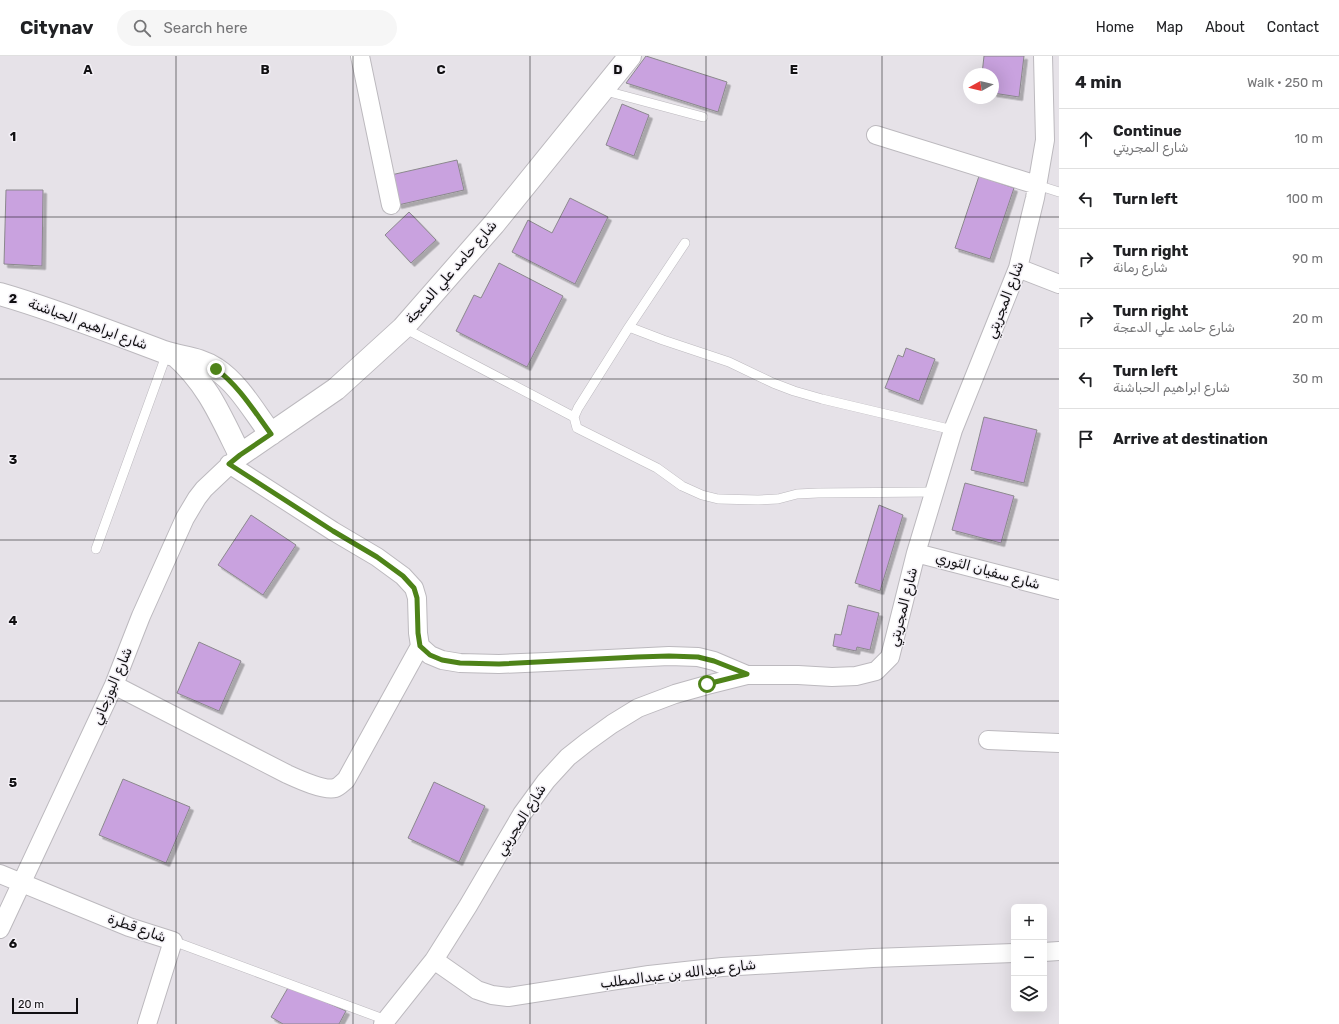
<!DOCTYPE html>
<meta charset="utf-8">
<style>
:root{--surface:#fff;--page:#f6f6f6;--text:#202124;--muted:#757577;--line:#e0e0e0}
body{margin:0;font-family:Rubik,"Noto Sans Arabic",sans-serif;background:var(--page);color:var(--text)}
.controls{position:absolute;right:12px;bottom:12px;display:grid;overflow:hidden;border-radius:6px;box-shadow:0 4px 16px #0002}
.controls button{width:36px;height:36px;display:grid;place-items:center;padding:0;border:0;border-bottom:1px solid var(--line);background:var(--surface);color:var(--text);font:20px sans-serif}
.compass{position:absolute;left:963px;top:12px;width:36px;height:36px;border-radius:50%;background:var(--surface);box-shadow:0 4px 16px #0002;rotate:262deg}
.scale{position:absolute;left:12px;bottom:10px;width:66px;box-sizing:border-box;padding-left:4px;border:2px solid #111012;border-top:0;font-size:11px;line-height:14px;white-space:nowrap;color:#111012;-webkit-text-stroke:3px #f3f0f6;paint-order:stroke}
.stop{position:absolute;width:12px;height:12px;margin:-9px;border:3px solid #4e8319;border-radius:50%;background:#fff}
.stop.end{background:#4e8319;border-color:#fff;box-shadow:0 1px 4px #0008}
.list{margin:0;padding:0;list-style:none}
h2{display:flex;justify-content:space-between;align-items:center;height:52px;margin:0;padding:0 16px;font-size:17px}
h2 small{font-size:13px;font-weight:400;color:var(--muted)}
.list li{display:grid;grid-template-columns:26px 1fr auto;gap:12px;align-items:center;box-sizing:border-box;height:60px;padding:0 16px;border-top:1px solid var(--line)}
.list b{display:block;font-size:15px;white-space:nowrap}
.list p{margin:0;font-size:13px;white-space:nowrap;color:var(--muted)}
.list em{font-size:13px;font-style:normal;color:var(--muted)}
.icon{flex:none;width:22px;height:22px;fill:none;stroke:currentColor;stroke-width:2;stroke-linecap:round;stroke-linejoin:round}
.map{position:relative;flex:none;width:1059px;height:968px;overflow:hidden}
header{display:flex;align-items:center;gap:24px;box-sizing:border-box;height:56px;padding:0 20px;background:var(--surface);border-bottom:1px solid var(--line)}
header strong{font-size:19px}
nav{display:flex;gap:22px;margin-inline-start:auto;font-size:14px}
.search{width:280px;height:36px;background:var(--page);display:flex;align-items:center;gap:10px;box-sizing:border-box;padding:0 14px;border-radius:22px;color:var(--muted);font-size:15px}
main{display:flex}
aside{flex:1;background:var(--surface)}
.map>svg:first-child{display:block}
.building{fill:#c9a2df;stroke:#8b888d;filter:url(#shadow)}
.lines{fill:none;stroke-linecap:round;stroke-linejoin:round}
.service-casing{stroke:#bcb9be;stroke-width:10}
.minor-casing{stroke:#bcb9be;stroke-width:20}
.tertiary-casing{stroke:#bcb9be;stroke-width:24}
.service{stroke:#fff;stroke-width:9}
.minor{stroke:#fff;stroke-width:18}
.tertiary{stroke:#fff;stroke-width:22}
.route{stroke:#4e8319;stroke-width:5}
.grid{fill:none;stroke:#111012;stroke-width:1;stroke-opacity:0.55}
.labels{text-anchor:middle;dominant-baseline:central;stroke-width:3;stroke-linejoin:round;paint-order:stroke}
.street-label{font-size:14px;fill:#111012;stroke:#f3f0f6}
.grid-label{font-size:13px;text-anchor:middle;font-weight:bold;fill:#111012;stroke:#f3f0f6;stroke-width:3;stroke-linejoin:round;paint-order:stroke}
</style>
<header>
<strong>Citynav</strong>
<div class="search"><svg class="icon" aria-label="search" viewBox="0 0 24 24"><circle cx="10" cy="10" r="6"/><path d="M15 15l6 6"/></svg>Search here</div>
<nav><a>Home</a><a>Map</a><a>About</a><a>Contact</a></nav>
</header>
<main>
<div class="map">
<svg width="1059" height="968" viewBox="0 0 1059 968">
<defs>
<filter id="shadow"><feDropShadow dx="3.5" dy="3.5" stdDeviation="0" flood-color="#0004"/></filter>
</defs>
<rect width="100%" height="100%" fill="#e6e2e8"/>
<path class="building" d="M646,0L727,26L718,56L626,27Z
M984,0H1024L1019,41L993,37V18H982Z
M622,48L649,59L634,100L606,89Z
M457,104L464,134L398,149L391,119Z
M979,120L1014,132L990,203L955,192Z
M6,134H43L42,210L4,208Z
M570,142L608,161L575,228L512,196L528,164L552,177Z
M409,156L436,184L411,207L385,179Z
M499,207L563,240L527,311L456,275L474,239L481,242Z
M906,292L935,303L919,345L885,332L898,299L903,301Z
M984,361L1037,374L1024,427L971,414Z
M965,427L1014,440L1001,487L952,474Z
M879,449L903,459L880,535L855,527Z
M251,459L296,489L263,539L218,509Z
M848,549L879,557L870,594L857,591L856,595L833,590L835,578L841,579Z
M199,586L241,605L219,655L177,637Z
M123,723L190,751L166,807L99,779Z
M434,726L485,750L459,806L408,782Z
M289,930L346,955L339,968H283L271,961Z"/>
<g class="lines">
<g class="service-casing">
<path id="service" d="M602,34L703,61
M1037,129L1059,136
M685,187L629,271L578,352L574,361L577,372L657,412L682,430L702,439L718,443L758,444L778,443L797,438L818,437L934,436
M629,271L663,284L729,306L773,327L794,335L822,343L953,374
M404,272L574,361
M96,493L167,297
M173,885L386,964"/>
</g>
<g class="minor-casing">
<path id="minor" d="M360,0L391,149
M876,79L1037,129
M1018,212L1059,228
M229,408L333,475L377,501L403,520L414,532L417,542L418,577L420,590
M916,497L1059,534
M420,590L430,599L442,604L460,607L499,608L547,606L669,600L698,601L714,605L747,619
M114,629L287,718C298,723 324,735 335,732C339,731 342,727 346,724L420,590
M988,684L1059,687
M0,818L129,871L173,885L147,968
M0,873L114,629L141,560L185,462L197,442L204,433L240,399
M1044,896L1059,895
M434,904L477,934L492,939L508,941L649,919L722,911L873,902L1014,897
M383,968L434,904L468,850L522,758L546,725L568,701L587,686L612,668L638,652L675,638L707,629L747,619H798L832,621L856,620L876,615L890,601L916,497L953,374L1018,212L1035,142L1045,84L1043,0"/>
</g>
<g class="tertiary-casing">
<path id="tertiary" d="M0,238C56,254 110,276 164,296C182,302 200,302 216,313C239,328 254,356 271,378
M175,299C208,328 221,361 240,399L336,333L403,272L494,168L630,0"/>
</g>
<use href="#service" class="service"/>
<use href="#minor" class="minor"/>
<use href="#tertiary" class="tertiary"/>
</g>
<g class="lines">
<path class="route" d="M216,313C239,330 254,355 271,378L240,399L229,408L333,475L377,501L403,520L414,532L417,542L418,577L420,590L430,599L442,604L460,607L499,608L637,601L669,600L698,601L714,605L747,618L707,628"/>
</g>
<path class="grid" d="M176,0V968M353,0V968M530,0V968M706,0V968M882,0V968M0,161H1059M0,323H1059M0,484H1059M0,645H1059M0,807H1059"/>
<g class="labels">
<g class="street-label">
<text transform="translate(451 216) rotate(-49)">شارع حامد علي الدعجة</text>
<text transform="translate(1005 244) rotate(-69)">شارع المجريتي</text>
<text transform="translate(88 268) rotate(20)">شارع ابراهيم الحباشنة</text>
<text transform="translate(988 515) rotate(15)">شارع سفيان الثوري</text>
<text transform="translate(903 551) rotate(-76)">شارع المجريتي</text>
<text transform="translate(112 630) rotate(-67)">شارع البوزجاني</text>
<text transform="translate(521 764) rotate(-58)">شارع المجريتي</text>
<text transform="translate(137 872) rotate(19)">شارع قطرة</text>
<text transform="translate(678 918) rotate(-7)">شارع عبدالله بن عبدالمطلب</text>
</g>
</g>
<g class="grid-label">
<text x="88" y="18">A</text>
<text x="265" y="18">B</text>
<text x="441" y="18">C</text>
<text x="618" y="18">D</text>
<text x="794" y="18">E</text>
<text x="13" y="85">1</text>
<text x="13" y="247">2</text>
<text x="13" y="408">3</text>
<text x="13" y="569">4</text>
<text x="13" y="731">5</text>
<text x="13" y="892">6</text>
</g>
</svg>
<div class="controls">
<button>+</button>
<button>−</button>
<button><svg class="icon" aria-label="layers" viewBox="0 0 24 24"><path d="M12 4l9 5-9 5-9-5zM3 14l9 5 9-5"/></svg></button>
</div>
<svg class="compass" viewBox="-18 -18 36 36"><path d="M0-13l5 13h-10z" fill="#e53935"/><path d="M0 13l5-13h-10z" fill="#757577"/></svg>
<div class="scale">20 m</div>
<div class="stop" style="left:707px;top:628px"></div>
<div class="stop end" style="left:216px;top:313px"></div>
</div>
<aside>
<h2>4 min<small>Walk · 250 m</small></h2>
<ul class="list">
<li><svg class="icon" aria-label="ahead" viewBox="0 0 24 24"><path d="M12 20V5M6 11l6-6 6 6"/></svg><div><b>Continue</b><p>شارع المجريتي</p></div><em>10 m</em></li>
<li><svg class="icon" aria-label="left" viewBox="0 0 24 24"><path d="M17 20v-9H6M10 6l-5 5 5 5"/></svg><div><b>Turn left</b></div><em>100 m</em></li>
<li><svg class="icon" aria-label="right" viewBox="0 0 24 24"><path d="M7 20v-9h11M14 6l5 5-5 5"/></svg><div><b>Turn right</b><p>شارع رمانة</p></div><em>90 m</em></li>
<li><svg class="icon" aria-label="right" viewBox="0 0 24 24"><path d="M7 20v-9h11M14 6l5 5-5 5"/></svg><div><b>Turn right</b><p>شارع حامد علي الدعجة</p></div><em>20 m</em></li>
<li><svg class="icon" aria-label="left" viewBox="0 0 24 24"><path d="M17 20v-9H6M10 6l-5 5 5 5"/></svg><div><b>Turn left</b><p>شارع ابراهيم الحباشنة</p></div><em>30 m</em></li>
<li><svg class="icon" aria-label="arrive" viewBox="0 0 24 24"><path d="M6 21V4h12l-3 4 3 4H6"/></svg><div><b>Arrive at destination</b></div></li>
</ul>
</aside>
</main>
